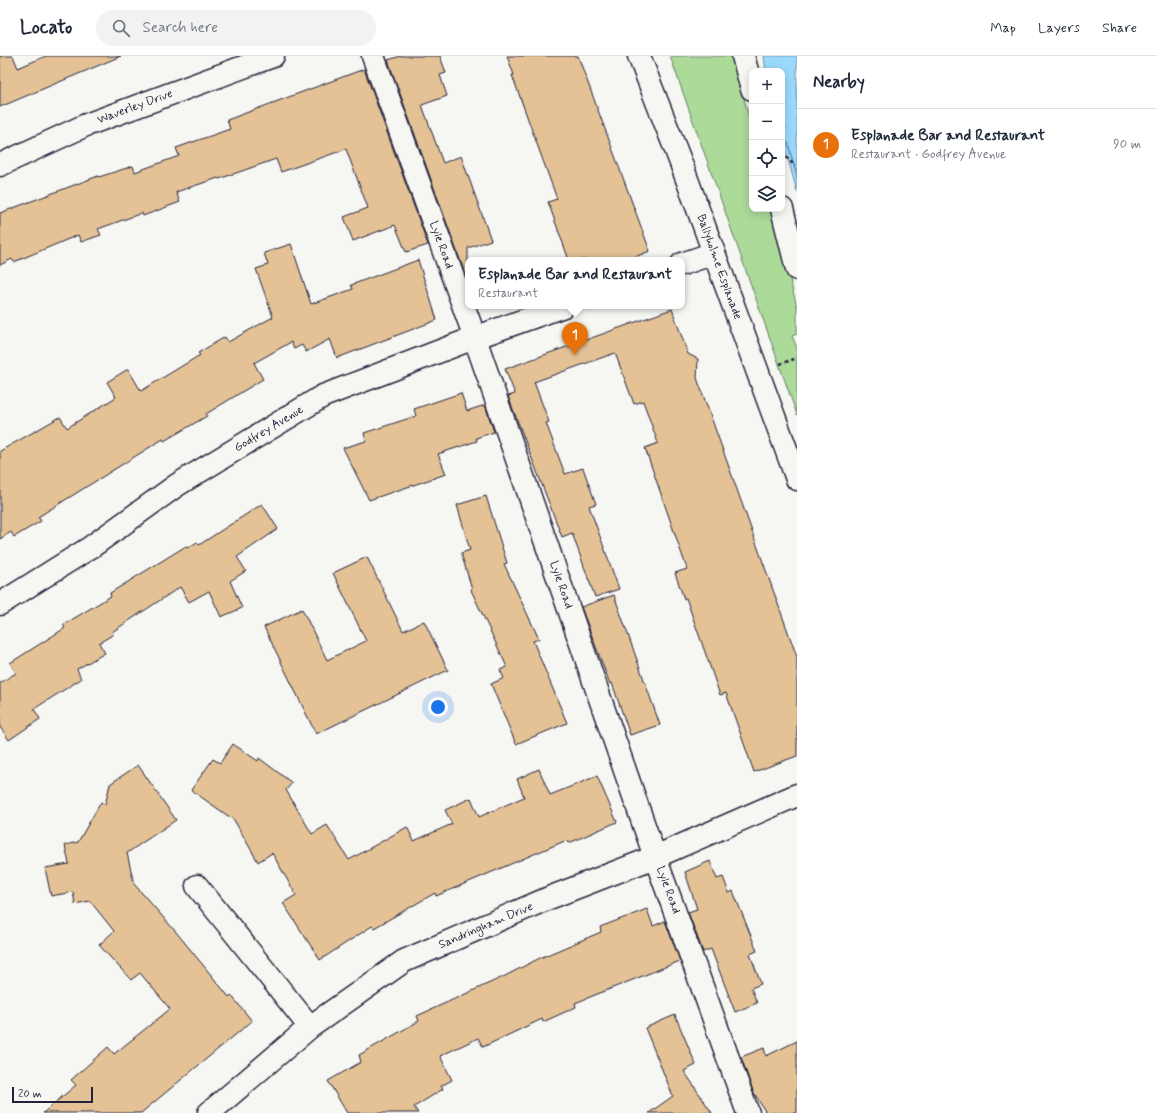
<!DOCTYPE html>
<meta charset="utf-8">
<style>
:root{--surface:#fff;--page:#f2f2f3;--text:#1f2937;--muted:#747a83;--line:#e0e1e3;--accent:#1f6fb2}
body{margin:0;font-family:Mynerve,sans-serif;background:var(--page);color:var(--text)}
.controls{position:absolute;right:12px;top:12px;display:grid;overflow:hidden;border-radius:8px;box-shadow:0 2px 10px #0003}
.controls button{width:36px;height:36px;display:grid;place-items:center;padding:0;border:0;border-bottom:1px solid var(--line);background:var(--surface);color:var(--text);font:20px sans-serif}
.scale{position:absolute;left:12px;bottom:10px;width:81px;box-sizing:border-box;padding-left:4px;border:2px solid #22223b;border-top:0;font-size:11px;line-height:14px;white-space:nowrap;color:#22223b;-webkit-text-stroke:3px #f6f6f2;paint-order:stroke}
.you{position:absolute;left:438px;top:651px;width:14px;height:14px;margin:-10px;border:3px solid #fff;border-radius:50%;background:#1a73e8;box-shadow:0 0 0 6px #1a73e833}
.badge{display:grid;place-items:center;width:26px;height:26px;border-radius:50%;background:var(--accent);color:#fff;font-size:13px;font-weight:700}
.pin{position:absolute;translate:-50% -33px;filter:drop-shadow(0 1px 2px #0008)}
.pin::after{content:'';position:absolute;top:21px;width:14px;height:12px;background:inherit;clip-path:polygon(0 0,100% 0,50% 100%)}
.popup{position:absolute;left:465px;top:201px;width:220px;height:52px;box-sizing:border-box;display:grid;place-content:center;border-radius:8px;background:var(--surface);filter:drop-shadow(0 1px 3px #0005);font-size:13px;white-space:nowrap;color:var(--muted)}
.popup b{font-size:15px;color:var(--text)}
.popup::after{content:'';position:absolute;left:50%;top:100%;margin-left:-8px;border:8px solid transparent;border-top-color:var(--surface)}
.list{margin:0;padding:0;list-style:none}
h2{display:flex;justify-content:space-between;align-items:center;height:52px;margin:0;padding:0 16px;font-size:17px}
h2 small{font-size:13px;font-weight:400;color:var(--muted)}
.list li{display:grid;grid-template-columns:26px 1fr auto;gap:12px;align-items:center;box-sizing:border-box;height:72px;padding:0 16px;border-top:1px solid var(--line)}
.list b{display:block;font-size:15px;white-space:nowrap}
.list p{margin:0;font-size:13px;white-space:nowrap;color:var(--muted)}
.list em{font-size:13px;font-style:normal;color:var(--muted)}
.icon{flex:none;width:22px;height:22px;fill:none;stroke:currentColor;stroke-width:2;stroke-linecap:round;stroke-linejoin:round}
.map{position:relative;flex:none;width:797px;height:1057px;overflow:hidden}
header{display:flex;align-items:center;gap:24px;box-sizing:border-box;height:56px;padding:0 20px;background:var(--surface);border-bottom:1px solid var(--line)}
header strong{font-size:19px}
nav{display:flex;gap:22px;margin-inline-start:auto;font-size:14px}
.search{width:280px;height:36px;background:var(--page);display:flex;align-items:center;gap:10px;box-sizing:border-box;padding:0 14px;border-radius:22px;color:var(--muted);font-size:15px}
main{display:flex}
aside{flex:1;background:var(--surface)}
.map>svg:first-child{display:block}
.green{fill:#acda99;stroke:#677e6a}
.water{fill:#9bdafc;stroke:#6b90af}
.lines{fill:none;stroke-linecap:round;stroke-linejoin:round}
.shore{stroke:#526c88;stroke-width:1}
.building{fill:#e4c296;stroke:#22223b}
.pedestrian-casing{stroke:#22223b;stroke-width:25}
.minor-casing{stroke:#22223b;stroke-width:25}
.secondary-casing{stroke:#22223b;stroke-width:25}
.path{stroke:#22223b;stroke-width:2.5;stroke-dasharray:3 3;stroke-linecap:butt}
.pedestrian{stroke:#f6f6f2;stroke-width:22}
.minor{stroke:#f6f6f2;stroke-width:22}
.secondary{stroke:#f6f6f2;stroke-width:22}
.labels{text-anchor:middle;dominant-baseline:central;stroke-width:3.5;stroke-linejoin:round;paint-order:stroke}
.street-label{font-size:12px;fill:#22223b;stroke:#f6f6f2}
</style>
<header>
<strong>Locato</strong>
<div class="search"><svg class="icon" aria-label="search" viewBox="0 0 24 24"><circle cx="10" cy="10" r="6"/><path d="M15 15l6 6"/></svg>Search here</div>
<nav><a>Map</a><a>Layers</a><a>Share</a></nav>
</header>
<main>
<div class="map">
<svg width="797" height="1057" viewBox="0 0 797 1057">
<rect width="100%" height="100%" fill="#f6f6f2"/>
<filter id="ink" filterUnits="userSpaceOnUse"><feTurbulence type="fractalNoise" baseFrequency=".025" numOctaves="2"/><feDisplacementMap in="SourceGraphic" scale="8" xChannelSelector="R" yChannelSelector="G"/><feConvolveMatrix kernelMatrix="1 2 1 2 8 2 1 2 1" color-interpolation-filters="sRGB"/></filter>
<g filter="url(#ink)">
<path class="green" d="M670,0H733L752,73V153H772L797,251V278L792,280L797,292V359Z"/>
<path class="water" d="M764,0H797V136L782,81V15H766Z"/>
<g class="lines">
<path class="shore" d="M782,84L788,87L797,121"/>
</g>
<path class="building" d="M0,0H13L18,12L46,0H121L0,51Z
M401,0H440L446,17L440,19L447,40L422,49L443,107L461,100L491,184L468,192V226L388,4Z
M507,0H578L650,195L627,204H569L548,146L557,143L512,19H514Z
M364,13L428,189L406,196L395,169L353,185L344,161L368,152L346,93L281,116L276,103L219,123L218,122L176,136L180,146L143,160L142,157L98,173L101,179L81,186L78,179L14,206L12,203L0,209V157L98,120L99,121L133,110L135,116L179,100L176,92L230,73L227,64Z
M291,188L311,248L353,233L351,229L418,204L437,264L337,302L330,283L306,296L302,289L294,293L291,286L254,307L263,323L206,358L207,360L164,385L163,383L38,461L41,465L14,481L11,476L0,483V395L60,361L67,372L116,341L107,326L128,313L141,335L200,299L198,297L225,281L228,286L273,261L256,213L268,209L264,197Z
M672,253L688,298L698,303L697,322L797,601V700L754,716L726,637L720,639L686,542L684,543L675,517L687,513L645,392L658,387L643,345L634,348L615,297L534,326L549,366L546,367L565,418L583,412L596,448L589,450L619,533L595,541L572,477L562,481L508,340L515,338L505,313Z
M461,337L467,355L485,349L494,376L476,382L477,385L438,398L446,418L369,444L343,392L366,385L364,377L416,360L414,353Z
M486,440L507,507L504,508L539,583L533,585L567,667L516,688L491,628L504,622L500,614L507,611L471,534L472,533L461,497L470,494L457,449Z
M262,448L278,473L237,501L246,515L230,525L242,552L221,561L209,535L189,546L180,531L112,576L114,578L99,587L105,597L77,613L81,623L34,653L40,663L9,684L0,671V627L16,617L10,607L65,572L63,569L111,540L110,537L186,490L188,492L197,486L199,489Z
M367,501L403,575L424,565L448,614L316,678L264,571L302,553L327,604L366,585L333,517Z
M614,539L660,669L630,679L612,627L610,628L581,551Z
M233,688L258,705L259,702L292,727L286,734L312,778L327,769L349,804L407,771L414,785L452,768L445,754L471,742L479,761L524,741L517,723L539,713L550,739L597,720L617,766L569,787L567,784L436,840L435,837L374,872L372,870L320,904L283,847L296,839L272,797L258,806L234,764L191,734L213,703L220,707Z
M138,709L176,764L127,797L134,828L176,876L229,941L231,939L252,965L141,1057H43L76,1029L71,1024L108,991L114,998L170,953L140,917L131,924L99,889L114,875L90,845L75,848L73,836L51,840L45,812L69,808L65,789L78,786L101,746L105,749L110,728Z
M710,805L717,823L723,821L729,837L733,835L757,895L750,898L761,928L751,932L757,947L735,956L711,893L703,896L688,856L697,853L685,816Z
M647,853L653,870L665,865L680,905L575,947L576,951L543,966L542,963L483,991L478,982L440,1000L452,1024L441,1030L443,1033L414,1051L418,1057H347L328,1025L361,1006L359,999L419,965L417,960L503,921L540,902L601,876L600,871Z
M675,959L696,1009L684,1015L712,1057H649L673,1040L645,972Z
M797,985V1057H766L753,1035L741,1001L764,992L766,1000Z"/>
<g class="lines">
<g class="pedestrian-casing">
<path id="pedestrian" d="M743,0L752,33
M782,153L797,213"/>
</g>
<g class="minor-casing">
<path id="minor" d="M373,0L470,268L655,801L748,1057
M0,109L86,69L273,0
M682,208L714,197
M0,548L91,491L177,429L323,340L474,282L564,250
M197,830L310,971
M209,1057L310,971L404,905L549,842L655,801L797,739"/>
</g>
<g class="secondary-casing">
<path id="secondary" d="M639,0L681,107L797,423"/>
</g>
<path class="path" d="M782,91L785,68
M782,97L795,110
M780,308L797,302"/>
<use href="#pedestrian" class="pedestrian"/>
<use href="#minor" class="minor"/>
<use href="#secondary" class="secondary"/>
</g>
</g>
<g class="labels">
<g class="street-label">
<text transform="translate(135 51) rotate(-20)">Waverley Drive</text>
<text transform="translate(441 189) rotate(70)">Lyle Road</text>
<text transform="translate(719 211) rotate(70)">Ballyholme Esplanade</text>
<text transform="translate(269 373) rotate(-31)">Godfrey Avenue</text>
<text transform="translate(561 529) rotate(71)">Lyle Road</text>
<text transform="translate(668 834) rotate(70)">Lyle Road</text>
<text transform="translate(486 870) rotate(-23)">Sandringham Drive</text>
</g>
</g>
</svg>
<div class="controls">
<button>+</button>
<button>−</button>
<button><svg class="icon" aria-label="locate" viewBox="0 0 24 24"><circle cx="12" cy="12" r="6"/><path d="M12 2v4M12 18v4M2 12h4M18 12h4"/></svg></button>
<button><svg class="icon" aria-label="layers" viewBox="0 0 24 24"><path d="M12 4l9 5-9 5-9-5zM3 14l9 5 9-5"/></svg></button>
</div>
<div class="scale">20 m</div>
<div class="you"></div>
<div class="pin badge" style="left:575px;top:299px;background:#e8710a">1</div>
<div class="popup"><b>Esplanade Bar and Restaurant</b>Restaurant</div>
</div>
<aside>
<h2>Nearby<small></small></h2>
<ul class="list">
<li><span class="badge" style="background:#e8710a">1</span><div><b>Esplanade Bar and Restaurant</b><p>Restaurant · Godfrey Avenue</p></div><em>90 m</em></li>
</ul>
</aside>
</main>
